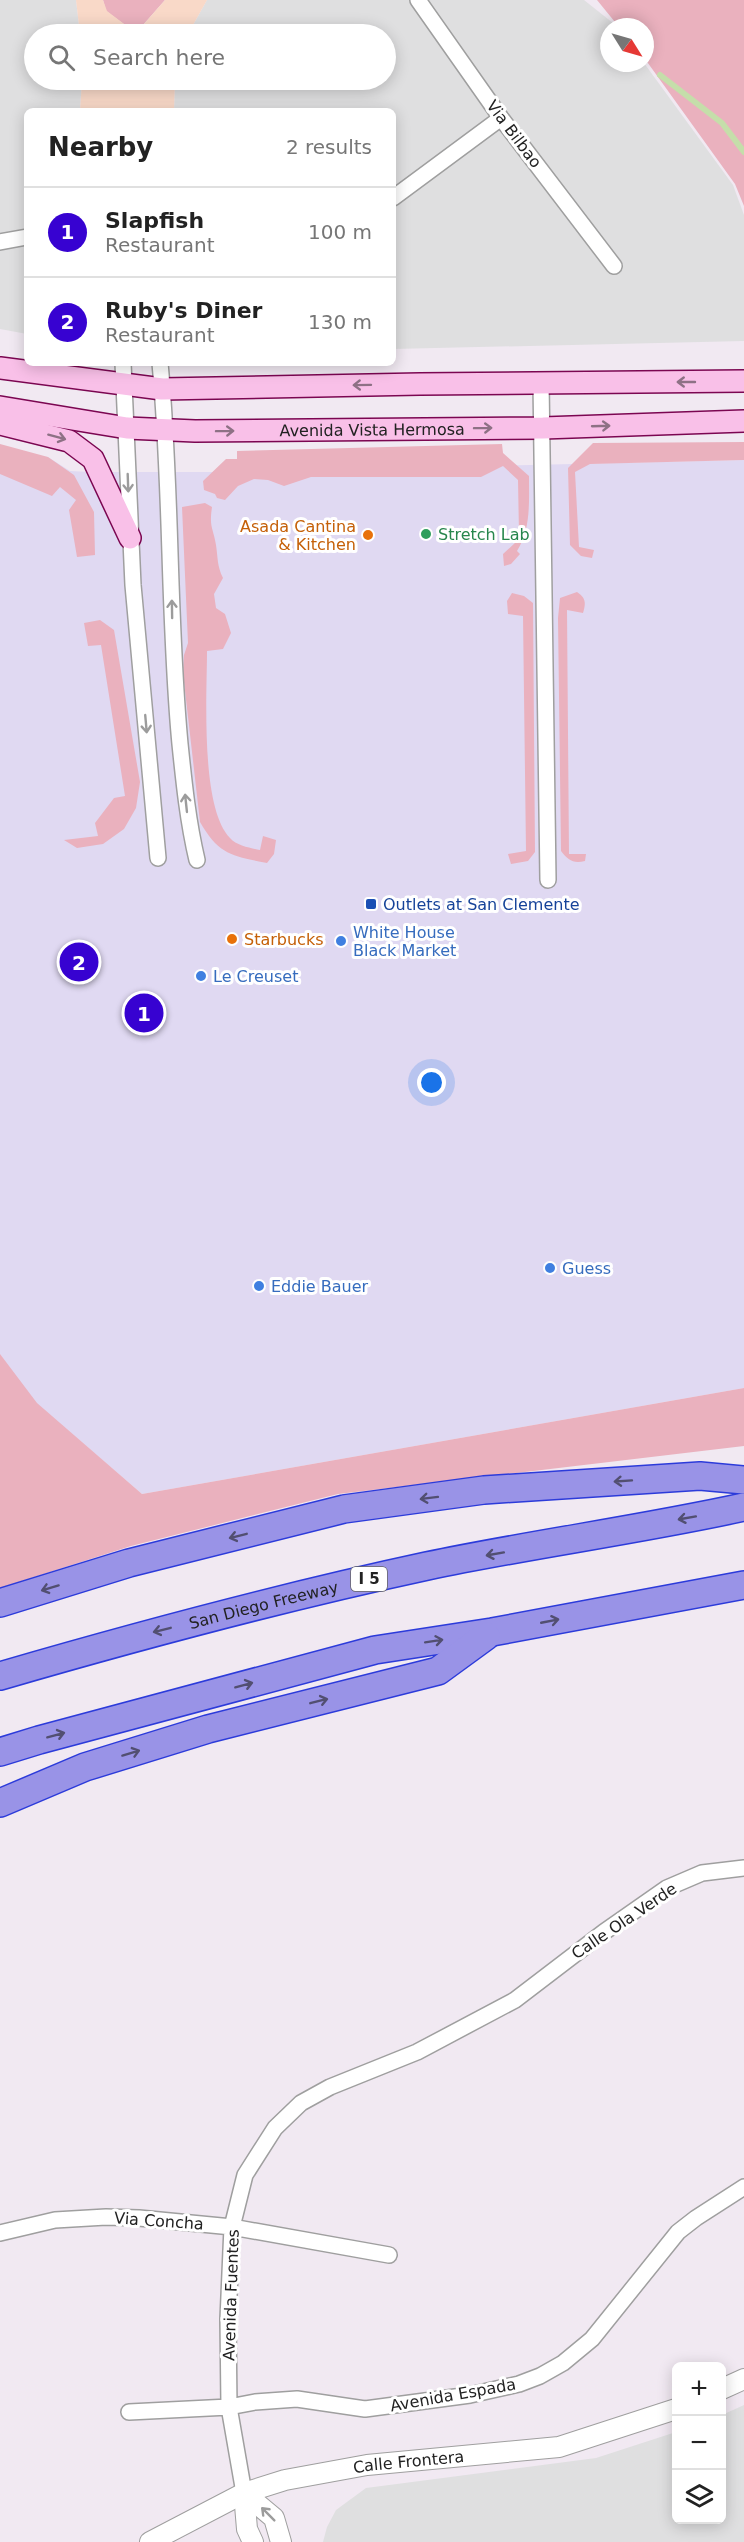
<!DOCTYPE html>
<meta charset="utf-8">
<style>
:root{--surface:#fff;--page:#f2f2f2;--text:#222;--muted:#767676;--line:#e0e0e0;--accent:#3702d1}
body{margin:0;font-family:"DejaVu Sans",sans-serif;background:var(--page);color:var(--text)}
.controls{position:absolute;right:18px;bottom:18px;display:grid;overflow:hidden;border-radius:9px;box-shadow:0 3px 15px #0003}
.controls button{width:54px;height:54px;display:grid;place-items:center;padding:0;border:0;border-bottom:2px solid var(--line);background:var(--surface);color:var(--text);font:30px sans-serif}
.compass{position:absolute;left:600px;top:18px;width:54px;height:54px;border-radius:50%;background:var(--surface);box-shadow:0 3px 15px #0003;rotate:127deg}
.you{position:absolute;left:432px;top:1083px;width:21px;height:21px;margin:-15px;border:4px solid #fff;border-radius:50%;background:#1a73e8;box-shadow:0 0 0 9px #1a73e833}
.badge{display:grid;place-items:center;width:39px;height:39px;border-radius:50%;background:var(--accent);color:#fff;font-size:20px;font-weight:700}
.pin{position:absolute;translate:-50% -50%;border:3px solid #fff;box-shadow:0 2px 6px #0006}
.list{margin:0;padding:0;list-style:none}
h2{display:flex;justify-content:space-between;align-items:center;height:78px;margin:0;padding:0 24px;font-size:26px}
h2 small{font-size:20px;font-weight:400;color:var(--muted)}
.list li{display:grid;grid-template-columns:39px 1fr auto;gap:18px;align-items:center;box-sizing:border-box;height:90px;padding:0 24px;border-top:2px solid var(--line)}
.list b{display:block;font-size:22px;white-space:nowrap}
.list p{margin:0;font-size:20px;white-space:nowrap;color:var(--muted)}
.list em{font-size:20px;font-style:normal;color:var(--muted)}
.icon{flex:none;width:33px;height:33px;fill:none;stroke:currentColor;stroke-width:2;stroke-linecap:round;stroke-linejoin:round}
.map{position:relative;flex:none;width:744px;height:2542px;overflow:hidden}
.search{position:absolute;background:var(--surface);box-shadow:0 3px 15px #0003;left:24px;top:24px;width:372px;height:66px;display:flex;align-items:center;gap:15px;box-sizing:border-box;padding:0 21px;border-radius:33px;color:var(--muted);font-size:22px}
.panel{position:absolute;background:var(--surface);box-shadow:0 3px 15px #0003;left:24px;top:108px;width:372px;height:258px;border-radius:9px}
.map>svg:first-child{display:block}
.residential{fill:#dfdfe0}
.commercial{fill:#e0d9f2}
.grass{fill:#eab1be}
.park{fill:#f9d9c8}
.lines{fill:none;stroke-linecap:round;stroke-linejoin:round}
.stream{stroke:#c5deaa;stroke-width:6}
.minor-casing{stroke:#9f9f9f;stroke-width:18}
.tertiary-casing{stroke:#9f9f9f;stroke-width:22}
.secondary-casing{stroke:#7b0651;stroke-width:24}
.motorway-casing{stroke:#2c3bda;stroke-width:30}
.minor{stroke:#fff;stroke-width:15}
.tertiary{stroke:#fff;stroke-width:20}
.secondary{stroke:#f9c0e8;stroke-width:21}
.motorway{stroke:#9993e7;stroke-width:27}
.oneway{stroke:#8e7185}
.oneway2{stroke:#9c9c9c}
.oneway3{stroke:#524f71}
.leisure-dot{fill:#2e9e5b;stroke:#fff;stroke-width:2}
.food-dot{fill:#e8710a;stroke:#fff;stroke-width:2}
.transit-dot{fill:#1a4fb4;stroke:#fff;stroke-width:2}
.shop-dot{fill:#3f7fe0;stroke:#fff;stroke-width:2}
.labels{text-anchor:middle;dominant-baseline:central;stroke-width:6;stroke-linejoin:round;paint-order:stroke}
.shield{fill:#fff;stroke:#646464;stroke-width:1.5}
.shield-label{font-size:15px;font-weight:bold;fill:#222}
.street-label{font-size:16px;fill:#222;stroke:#fff}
.food-label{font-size:16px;fill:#c56008;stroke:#fff;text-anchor:end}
.leisure-label{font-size:16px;fill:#27864d;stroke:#fff;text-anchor:start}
.transit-label{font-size:16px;fill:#164399;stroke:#fff;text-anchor:start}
.shop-label{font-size:16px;fill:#366cbe;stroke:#fff;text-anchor:start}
</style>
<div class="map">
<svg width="744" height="2542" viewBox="0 0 744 2542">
<rect width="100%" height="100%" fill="#f1e9f2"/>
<path class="residential" d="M0,0H76L80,34H34V80H82L80,111H27V334L0,329Z
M207,0H584L618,27H609V63H644L733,185L744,215V341L393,349V111H174L175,80H386V34H188Z
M744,2405V2542H323L327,2527L336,2510L366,2488L596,2458L676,2432V2520H722V2415Z"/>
<path class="commercial" d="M0,453L48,457L70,471L90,472H237L744,460V1388L142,1494L0,1372Z"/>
<path class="grass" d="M103,0H165L136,33L106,11Z
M597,0H744V206L735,184L645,59V27H619Z
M744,442V460L590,464L575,472L579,547L594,550L592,558L581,556L570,545L568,468L593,443Z
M0,444L48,457L74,475L94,512L95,555L77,557L69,510L76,500L60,487L52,496L0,474Z
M502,444L503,453L529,476C529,502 531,529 517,551L520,554L511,564L504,566L503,554L516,542L519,534L518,480L503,466L481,477H311L284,486L268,480L254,479L238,486L225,500L217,498L215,494L204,490L203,481L226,459H237V451Z
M205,503L212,507C209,528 213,527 216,545C218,558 217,566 223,578L214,594L216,608L225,614L231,633L223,649L207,651C207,695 200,807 230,838C237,846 251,848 260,850L263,836L276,840L274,854L267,863C232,856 219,855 200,822L183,673L184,655L188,643L182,507Z
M577,592C586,598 586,603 583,613L567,610L569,854H586L585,861C573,864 568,860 561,851L558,618L560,598Z
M512,593L524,596L533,603L535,852L528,861L511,864L508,854L526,851L523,616L508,614L507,601Z
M100,620L114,630L140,782L136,808L124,829L103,844L77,848L64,840L98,836L95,823L114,798L125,796L101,645L88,646L84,623Z
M0,1354L37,1403L142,1494L744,1388V1446L338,1494L131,1546L0,1588Z"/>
<path class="park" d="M76,0H103L107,11L136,33L165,0H207L188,34H80Z
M82,80H175L174,111H80Z"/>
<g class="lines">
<path class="stream" d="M660,75L722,123L744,152"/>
<g class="minor-casing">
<path id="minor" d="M418,0L501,118L614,266
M393,198L501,118
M0,242L27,237
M123,363L133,585L158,858
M160,363C172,490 168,617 180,744C184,783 188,822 197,860
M541,382L548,880
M0,2233L55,2220L106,2217L139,2218L232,2227L389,2255
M129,2412L229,2407L255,2402L297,2399L365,2409L470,2395L519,2384L540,2376L563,2363L592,2339L678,2232L696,2218L744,2187
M244,2493L229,2407L228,2319L232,2227L245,2175L275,2128L301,2103L330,2087L417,2052L515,2000L604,1932L667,1888L702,1873L744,1868"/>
</g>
<g class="tertiary-casing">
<g id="tertiary">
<path d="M722,2389L744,2379"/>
<path d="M244,2493L274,2518L281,2542"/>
<path d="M244,2493L247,2529L253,2542"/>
<path id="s1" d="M150,2542L244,2493L285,2480L367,2465L559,2447L676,2409"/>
</g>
</g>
<g class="secondary-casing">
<g id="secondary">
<path d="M0,368L162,389L420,384L744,381"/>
<path id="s2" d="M0,407L127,428L195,431L543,428L744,421"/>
<path d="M0,424L69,441L93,459L130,538"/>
</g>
</g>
<g class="motorway-casing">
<g id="motorway">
<path d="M0,1603L129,1563L344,1509L484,1490L700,1476L744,1480"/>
<path id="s3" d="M0,1676C141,1635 283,1597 427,1566C532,1544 639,1530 744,1507"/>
<path d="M0,1752L39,1740L375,1650L492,1632L744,1585"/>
<path d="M0,1803L85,1767L208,1729L438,1671L486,1636"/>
</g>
</g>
<use href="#minor" class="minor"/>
<use href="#tertiary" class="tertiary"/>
<use href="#secondary" class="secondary"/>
<use href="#motorway" class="motorway"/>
</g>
<defs><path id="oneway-shaft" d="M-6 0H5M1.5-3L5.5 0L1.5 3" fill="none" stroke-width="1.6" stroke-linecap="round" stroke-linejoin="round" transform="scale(1.5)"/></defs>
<g class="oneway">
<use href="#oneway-shaft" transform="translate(686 382) rotate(180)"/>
<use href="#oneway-shaft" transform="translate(362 385) rotate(179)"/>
<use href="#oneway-shaft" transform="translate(601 426) rotate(-2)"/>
<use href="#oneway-shaft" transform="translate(483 428) rotate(-1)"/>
<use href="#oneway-shaft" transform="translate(225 431) rotate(-1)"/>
<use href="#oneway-shaft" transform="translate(57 437) rotate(15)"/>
</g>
<g class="oneway2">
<use href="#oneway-shaft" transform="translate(128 483) rotate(88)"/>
<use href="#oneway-shaft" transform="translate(172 609) rotate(-91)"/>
<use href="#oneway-shaft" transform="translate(146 724) rotate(85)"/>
<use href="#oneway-shaft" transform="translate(186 803) rotate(-96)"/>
<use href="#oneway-shaft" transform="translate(268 2514) rotate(-135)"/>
</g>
<g class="oneway3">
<use href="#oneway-shaft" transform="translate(623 1481) rotate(176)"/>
<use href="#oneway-shaft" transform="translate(429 1498) rotate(173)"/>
<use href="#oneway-shaft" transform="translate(687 1518) rotate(170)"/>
<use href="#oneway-shaft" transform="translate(238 1536) rotate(166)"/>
<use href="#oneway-shaft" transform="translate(495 1554) rotate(170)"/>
<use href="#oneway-shaft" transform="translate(50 1588) rotate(163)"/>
<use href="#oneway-shaft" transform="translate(550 1621) rotate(-11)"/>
<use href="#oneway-shaft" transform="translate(162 1630) rotate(166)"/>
<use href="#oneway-shaft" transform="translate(434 1641) rotate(-9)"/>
<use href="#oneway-shaft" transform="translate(244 1685) rotate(-15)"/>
<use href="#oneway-shaft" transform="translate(319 1701) rotate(-14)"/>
<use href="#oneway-shaft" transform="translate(56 1735) rotate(-15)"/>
<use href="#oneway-shaft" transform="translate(131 1753) rotate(-17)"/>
</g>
<circle class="leisure-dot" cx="426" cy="534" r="6"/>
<g class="food-dot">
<circle cx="368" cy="535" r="6"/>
<circle cx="232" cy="939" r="6"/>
</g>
<rect class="transit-dot" x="365" y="898" width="12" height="12" rx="3"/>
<g class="shop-dot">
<circle cx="341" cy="941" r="6"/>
<circle cx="201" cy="976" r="6"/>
<circle cx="550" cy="1268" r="6"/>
<circle cx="259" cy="1286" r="6"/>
</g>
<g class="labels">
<rect class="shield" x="351" y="1567" width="36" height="24" rx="4.5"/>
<g class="shield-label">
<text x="369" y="1579">I 5</text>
</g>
<g class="street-label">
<text transform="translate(514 134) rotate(53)">Via Bilbao</text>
<text stroke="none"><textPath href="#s2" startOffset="374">Avenida Vista Hermosa</textPath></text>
<text stroke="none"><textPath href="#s3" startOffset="273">San Diego Freeway</textPath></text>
<text transform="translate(624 1921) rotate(-34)">Calle Ola Verde</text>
<text transform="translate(159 2221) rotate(4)">Via Concha</text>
<text transform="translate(231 2295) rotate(-88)">Avenida Fuentes</text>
<text transform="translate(453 2395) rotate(-10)">Avenida Espada</text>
<text stroke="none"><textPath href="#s1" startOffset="274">Calle Frontera</textPath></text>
</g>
<g class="food-label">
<text x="356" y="526">Asada Cantina<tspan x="356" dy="18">&amp; Kitchen</tspan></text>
<text x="244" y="939" text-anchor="start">Starbucks</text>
</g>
<g class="leisure-label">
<text x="438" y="534">Stretch Lab</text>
</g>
<g class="transit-label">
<text x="383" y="904">Outlets at San Clemente</text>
</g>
<g class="shop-label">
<text x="353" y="932">White House<tspan x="353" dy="18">Black Market</tspan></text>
<text x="213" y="976">Le Creuset</text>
<text x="562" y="1268">Guess</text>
<text x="271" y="1286">Eddie Bauer</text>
</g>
</g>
</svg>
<div class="controls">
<button>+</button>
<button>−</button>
<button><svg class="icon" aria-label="layers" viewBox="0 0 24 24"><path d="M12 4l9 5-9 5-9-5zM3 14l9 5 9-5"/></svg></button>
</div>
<svg class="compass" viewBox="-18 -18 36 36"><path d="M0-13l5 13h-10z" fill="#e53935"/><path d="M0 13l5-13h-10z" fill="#767676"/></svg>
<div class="you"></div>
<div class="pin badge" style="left:144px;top:1013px">1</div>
<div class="pin badge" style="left:79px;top:962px">2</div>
<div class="search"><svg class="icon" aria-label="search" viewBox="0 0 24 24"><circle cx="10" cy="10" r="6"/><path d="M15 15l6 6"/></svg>Search here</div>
<section class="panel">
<h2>Nearby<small>2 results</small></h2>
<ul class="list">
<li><span class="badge">1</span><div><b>Slapfish</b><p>Restaurant</p></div><em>100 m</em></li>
<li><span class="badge">2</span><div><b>Ruby's Diner</b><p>Restaurant</p></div><em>130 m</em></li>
</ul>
</section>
</div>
